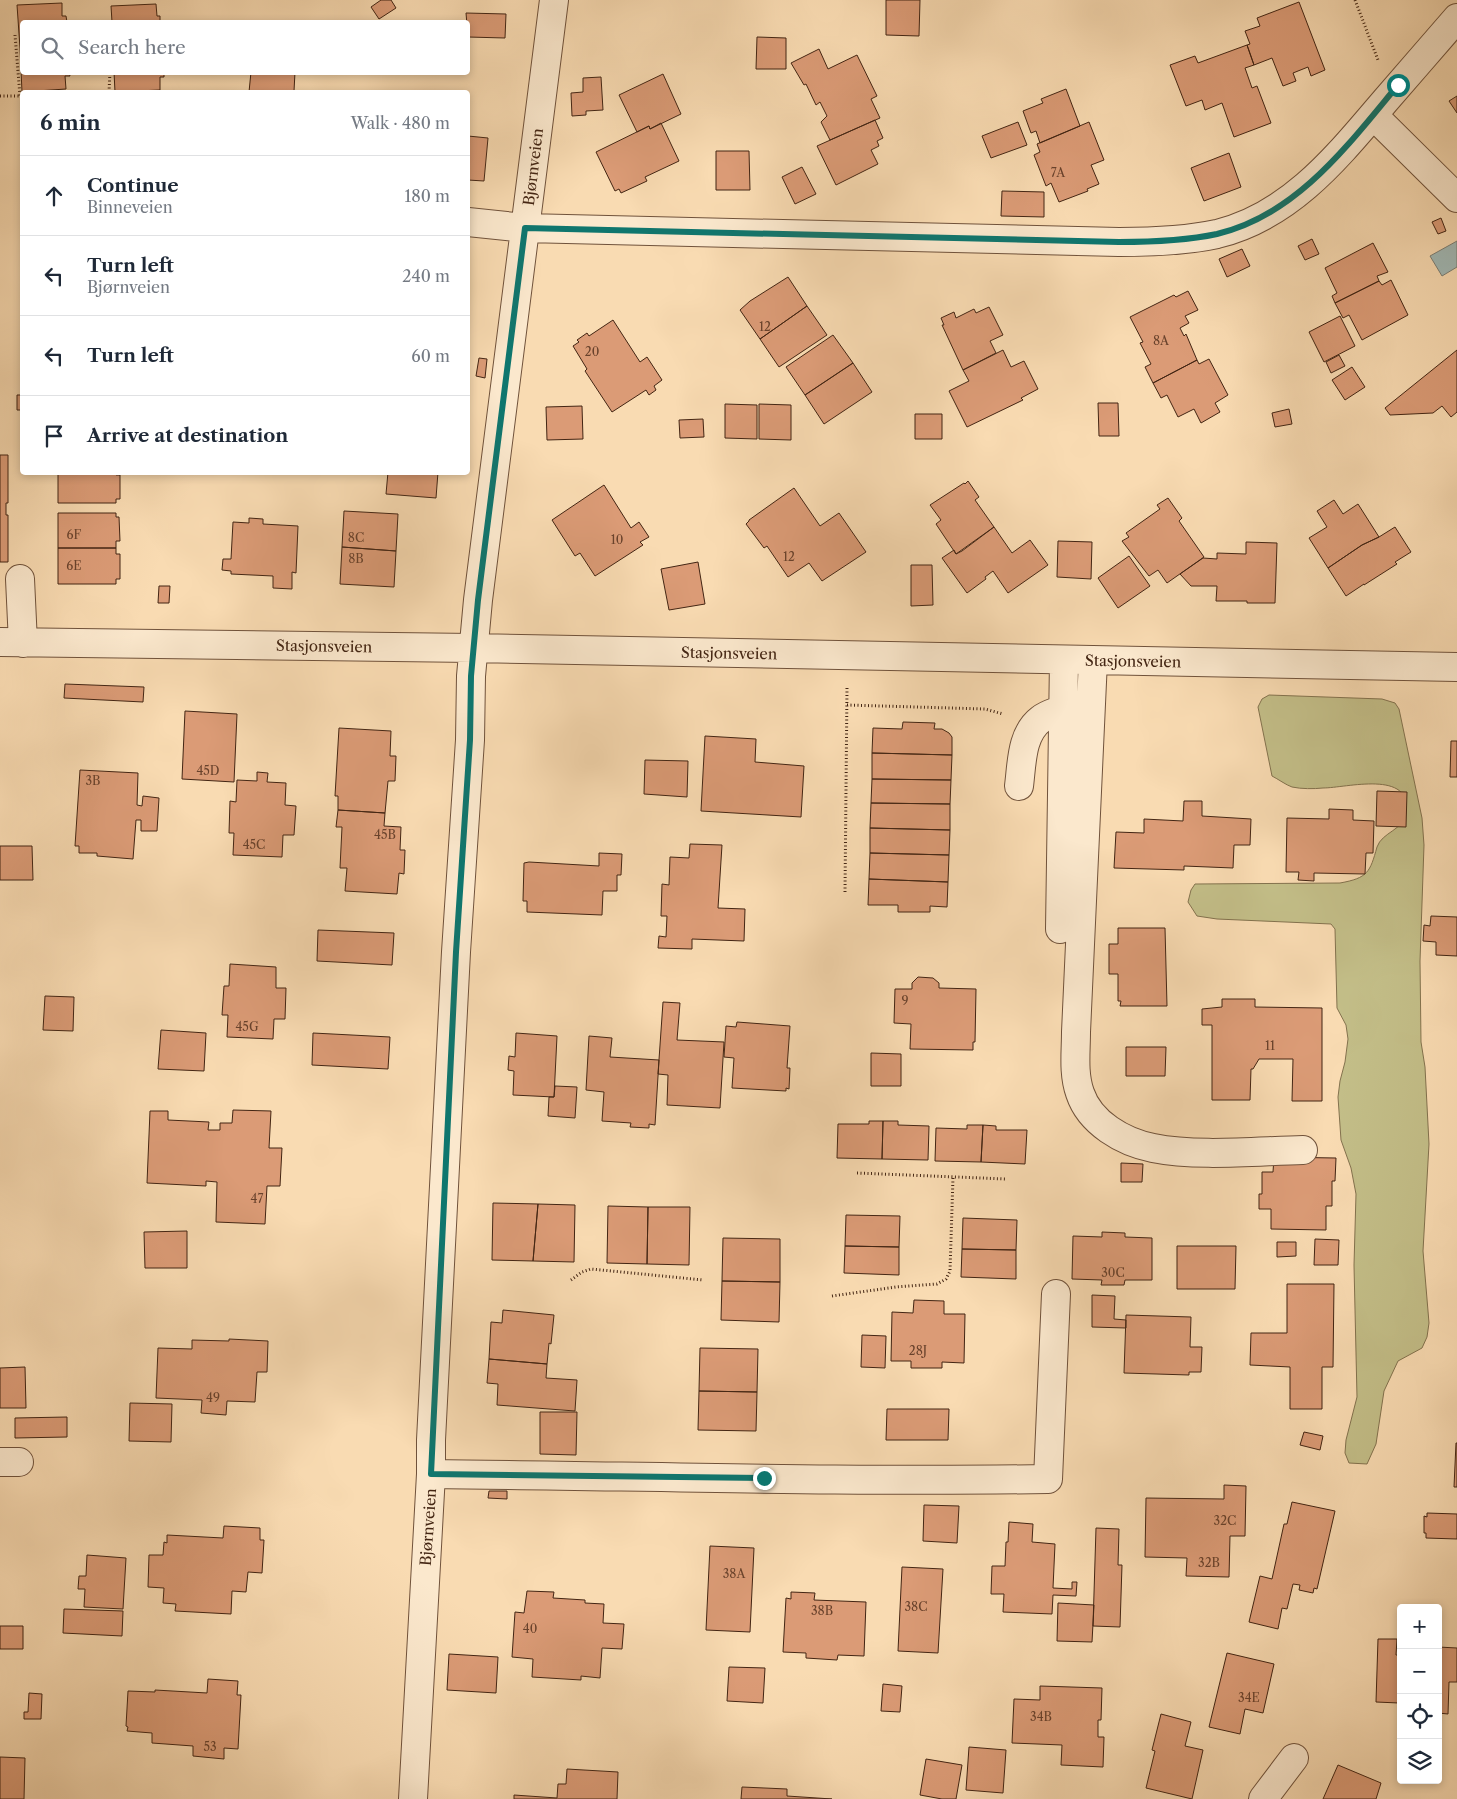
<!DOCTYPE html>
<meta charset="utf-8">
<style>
:root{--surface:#fff;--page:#f6f6f7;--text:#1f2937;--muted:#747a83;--line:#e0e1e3}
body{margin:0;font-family:"Libre Caslon Text",serif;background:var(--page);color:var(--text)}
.controls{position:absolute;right:15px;bottom:15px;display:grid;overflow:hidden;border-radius:5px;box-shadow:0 2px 8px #0003}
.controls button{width:45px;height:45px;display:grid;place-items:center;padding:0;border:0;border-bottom:1px solid var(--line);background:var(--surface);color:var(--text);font:25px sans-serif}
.stop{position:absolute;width:15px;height:15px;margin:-11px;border:4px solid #0f766e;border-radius:50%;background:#fff}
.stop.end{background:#0f766e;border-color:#fff;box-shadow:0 1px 5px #0008}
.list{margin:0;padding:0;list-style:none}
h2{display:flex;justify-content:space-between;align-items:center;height:65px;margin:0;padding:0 20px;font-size:21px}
h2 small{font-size:16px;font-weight:400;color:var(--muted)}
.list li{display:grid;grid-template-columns:32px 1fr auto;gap:15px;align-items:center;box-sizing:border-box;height:80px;padding:0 20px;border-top:1px solid var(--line)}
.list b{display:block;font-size:19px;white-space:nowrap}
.list p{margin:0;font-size:16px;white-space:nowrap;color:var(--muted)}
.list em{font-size:16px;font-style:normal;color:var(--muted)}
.icon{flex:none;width:28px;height:28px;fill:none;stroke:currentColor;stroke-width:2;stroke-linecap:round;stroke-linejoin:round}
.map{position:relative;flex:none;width:1457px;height:1799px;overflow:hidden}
.search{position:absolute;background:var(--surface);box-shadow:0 2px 8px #0003;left:20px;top:20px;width:450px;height:55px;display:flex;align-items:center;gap:12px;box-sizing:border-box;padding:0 18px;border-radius:5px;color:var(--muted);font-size:19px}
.panel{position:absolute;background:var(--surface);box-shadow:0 2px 8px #0003;left:20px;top:90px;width:450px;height:385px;border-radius:5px}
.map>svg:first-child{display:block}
.green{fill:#c3be88;stroke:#83724e}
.water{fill:#a1b9b6;stroke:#7b7e75}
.building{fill:#db9b76;stroke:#432513}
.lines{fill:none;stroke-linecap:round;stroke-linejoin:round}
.minor-casing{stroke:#70523b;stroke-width:30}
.path{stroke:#432513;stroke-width:3;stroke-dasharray:1 2.5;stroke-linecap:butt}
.minor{stroke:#fbe8cd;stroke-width:28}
.route{stroke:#0f766e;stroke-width:6}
.labels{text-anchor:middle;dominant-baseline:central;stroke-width:4;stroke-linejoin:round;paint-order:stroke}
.number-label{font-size:12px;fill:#69422c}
.street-label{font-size:15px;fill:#432513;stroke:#fbe8cd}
</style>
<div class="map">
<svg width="1457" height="1799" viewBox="0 0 1457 1799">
<rect width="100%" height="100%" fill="#f9dbb2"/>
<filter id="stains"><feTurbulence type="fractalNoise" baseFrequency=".004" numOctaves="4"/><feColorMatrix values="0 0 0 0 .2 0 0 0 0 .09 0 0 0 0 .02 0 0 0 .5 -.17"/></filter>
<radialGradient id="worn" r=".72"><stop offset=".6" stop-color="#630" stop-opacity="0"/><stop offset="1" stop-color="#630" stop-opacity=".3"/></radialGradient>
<path class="green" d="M1269,695L1382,699L1395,703L1399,709L1422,818L1424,845L1420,961L1421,1042L1425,1067L1429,1144L1423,1251L1429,1323L1427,1337L1422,1348L1398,1361L1384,1391L1376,1444L1367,1464L1349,1463L1345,1453L1346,1440L1357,1397L1354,1265L1356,1194L1351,1168L1341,1140L1338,1097L1340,1081L1345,1062L1348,1039L1346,1025L1337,1008L1335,929L1331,924L1217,919L1197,916L1188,902L1191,890L1195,884L1340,883C1368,878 1370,872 1377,847C1382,832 1404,830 1406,813C1413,769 1346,788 1323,788C1314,789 1301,789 1292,787C1286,785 1278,779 1272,776L1258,707L1262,699Z"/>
<path class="water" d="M1457,241V267L1442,276L1430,256Z"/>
<path class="building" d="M381,0H391L396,8L379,19L371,7Z
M886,0H920L919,36L886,35Z
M1299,2L1325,70L1311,76L1308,67L1293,73L1296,81L1283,86L1272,58L1254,65L1247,45L1250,44L1245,31L1260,26L1257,18Z
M62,3V16H66L67,22H22V48H20L17,5Z
M156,4L157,16H160V22H112L111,6Z
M466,13L506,14L505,38L468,37Z
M757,37L786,38V69H756Z
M1247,45L1254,65L1245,68L1252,88L1257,86L1271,123L1234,137L1222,103L1205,110L1202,100L1186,106L1170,65L1195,56L1198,63Z
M20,48H22V72H69L70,76H65L66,89L22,92Z
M819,49L828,69L857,55L877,96L871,99L880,118L830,140L821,122L827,116L820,102L816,105L806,84L804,85L791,63Z
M114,72H164V77H160V90L115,92Z
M251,72H295L294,91H307V92H249Z
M663,74L681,114L650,129L649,126L637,132L619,95Z
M601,77L603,110L586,111V115L572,116L571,93L583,92V78Z
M1066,89L1080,126L1040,143L1036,131L1031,133L1023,111L1043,103L1041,99Z
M1457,96V113L1449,101Z
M875,120L883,138L877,141L879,146L871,150L878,164L836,185L817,146Z
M1018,122L1027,145L991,158L982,136Z
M1089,122L1104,160L1091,165L1099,184L1087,189L1088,191L1059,202L1051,183L1046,186L1034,155L1040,152L1037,144Z
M661,123L679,161L645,177L647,181L621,193L619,189L615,191L596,152L649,126L650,129Z
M468,136L488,138L484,181L468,180Z
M716,151H749L750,190H716Z
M1229,153L1241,187L1204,201L1191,168Z
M802,167L816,194L795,204L782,177Z
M1002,191L1044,192V217L1001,216Z
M1441,218L1446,231L1438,234L1432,222Z
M1312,239L1319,254L1305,260L1298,246Z
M1373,243L1388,272L1377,276L1379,281L1335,303L1332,296L1337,293L1325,268Z
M1242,249L1250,266L1227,277L1219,259Z
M788,277L807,306L760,339L740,310L750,301Z
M1391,280L1408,315L1362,340L1349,315L1343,318L1335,303L1379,281L1382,285Z
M1188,291L1198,310L1185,316L1189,323L1180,328L1184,336L1186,334L1197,360L1153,383L1145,367L1151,364L1140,343L1143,342L1130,317L1174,295L1176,297Z
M807,306L827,335L779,367L760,339Z
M989,307L1003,335L990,341L996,353L963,370L942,325H944L941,318L954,312L956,318L974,309L976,313Z
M1340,316L1355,346L1324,362L1309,332Z
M613,320L640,362L647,357L662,380L654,386L656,390L649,395L646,390L612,412L585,371L587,369L573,346L579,342L577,340L587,333L589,336Z
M833,335L853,363L805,395L786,367Z
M1003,350L1011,367L1024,361L1038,389L1021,398L1023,400L967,427L949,391L969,381L963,370Z
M1457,350V412L1451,417L1442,406L1433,413L1390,415L1385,408Z
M1339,355L1345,366L1331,373L1326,362Z
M479,358L487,359L485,378L476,376Z
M1209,359L1228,395L1215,403L1220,412L1201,423L1194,409L1178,417L1167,395L1161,398L1153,383L1197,360L1199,364Z
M853,363L872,392L824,424L805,395Z
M1352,367L1365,387L1345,400L1332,380Z
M17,395H22V410H17Z
M1098,403H1118L1119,436H1099Z
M725,404L757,405V439L725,438Z
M759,404L791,405V440L759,439Z
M582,406L583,439L547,440L546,407Z
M1289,409L1292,424L1275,427L1272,413Z
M915,414H942V439H915Z
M703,419L704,437L680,438L679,420Z
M0,455H8V503H6V515H8V562H0Z
M58,472H116V475H120V499H116V503H58Z
M388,472H438L436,498L386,494Z
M968,481L979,497L975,500L994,527L956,554L936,524L941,520L930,505L964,483L965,484Z
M604,485L631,528L639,522L649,537L640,542L643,545L595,576L580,553L575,556L552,520Z
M794,488L820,526L839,513L866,552L822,581L809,563L788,577L767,546L764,548L746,524L749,521V520Z
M1168,498L1182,518L1179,521L1204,557L1167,583L1158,570L1149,576L1122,541L1129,537L1126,533L1160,509L1157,505Z
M1334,500L1343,514L1358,504L1379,537L1362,545L1328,568L1309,538L1327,527L1317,511Z
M344,511L398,514L396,551L342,547Z
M58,513H116V517H119L120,541H116V548H58Z
M249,518L263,519V524L298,526L296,573L292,572V589L273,588V576L231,574V571L222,570L223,559H231L233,522L249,523Z
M994,527L1012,553L1030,540L1048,565L1008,593L993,571L985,577L986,579L967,593L942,558L954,550L956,554L962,551Z
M1395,527L1411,552L1395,562L1397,564L1364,585V584L1346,596L1328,568L1362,545L1379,537Z
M1058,541L1092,542L1091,579L1057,577Z
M1246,542L1277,543L1275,603H1247V601H1216L1217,586H1191L1180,574L1203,558L1217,559V553L1246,554Z
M342,547L396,551L394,587L340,584Z
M58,548H116V554H120V579H116V584H58Z
M1129,556L1150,586L1118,608L1098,578Z
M698,562L705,604L669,610L661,569Z
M911,565H932L933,605L911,606Z
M159,586H170L169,603H158Z
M65,684L144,687L143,702L64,698Z
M185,711L237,714L234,782L182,779Z
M903,722L935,723L934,729H942L949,733L952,737V755L872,753L873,728L902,729Z
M339,728L391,731L390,756H396L395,781H388L385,813L338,810V796H335Z
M705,736L756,739L755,762L804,766L801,817L701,811Z
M1451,741H1457V777H1450Z
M872,753L952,755L951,780L872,779Z
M645,760L688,761L687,797L644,794Z
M80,770L138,773L137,805L142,806L143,796L159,798L157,831H141V820H136L133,859L97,856V853H79V846H75Z
M257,772L268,773L267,782L286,783L285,805L296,806L294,835H283L282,857L233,855L234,833H229L230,801L236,802L237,780L257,781Z
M872,779L951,780L950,804L871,803Z
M1377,791L1407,792L1406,827L1376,826Z
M1184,801H1202V816L1251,819L1250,845H1234L1233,868L1184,866V870L1114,868L1116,832L1144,833V819L1183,821Z
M871,803L950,804V830L870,828Z
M1329,809L1353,810V820L1374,821L1373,853H1366L1365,874L1314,873V881L1298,880L1299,872H1286L1287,818L1329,819Z
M338,810L385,813L384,826L401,827L400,850H405L404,874L399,873L397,894L345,891L347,868H340L342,827H336Z
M870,828L950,830L949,855L870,853Z
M690,844L722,845L718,908L745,909L744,941L692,939V949L658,948L659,936L666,937L667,916H661L662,884L669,885L670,857L689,858Z
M0,846H32L33,880H0Z
M599,853L622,854L621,875H617V891H603L602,915L527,912V901H523L524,863L529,862L599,866Z
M870,853L949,855L948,882L869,879Z
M869,879L948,882L947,907L930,906V912H898V905H868Z
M1431,916L1457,917V956L1436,955V942L1423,941L1424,925L1430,926Z
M1118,928H1165L1167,1006H1120L1121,1001H1118V974H1109V944H1118Z
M318,930L394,933L392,965L317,961Z
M230,964L276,967V988H286L285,1019H274L273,1039L227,1037L228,1015H222L224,986H229Z
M918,977L933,978L939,983V988L976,989L975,1042H973V1050L910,1049L911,1024L894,1023L895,989H912V983Z
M45,996L74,997L73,1031L43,1030Z
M1222,999H1255V1007L1322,1008V1101H1292L1293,1059H1259L1253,1069H1251L1250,1100H1212V1025H1202V1009L1222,1007Z
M663,1002L680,1003L677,1040L724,1042L720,1108L667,1105L668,1075L658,1074Z
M737,1022L790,1026L787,1068H790L789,1089L786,1088V1091L732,1088L734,1058L724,1057L726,1026L736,1027Z
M161,1030L206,1033L204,1071L158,1069Z
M313,1033L390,1037L388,1069L312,1065Z
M516,1033L557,1036L554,1097L513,1095L514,1071L508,1070L509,1056L515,1057Z
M589,1036L612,1038L610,1057L659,1060L655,1125L649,1124V1128L630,1127L631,1123L602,1121L604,1092L586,1090Z
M1126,1047H1166L1165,1076H1126Z
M871,1053L901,1054V1086H871Z
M555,1086L577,1087L575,1118L548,1116L549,1097H554Z
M233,1110L271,1111L269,1148H282L280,1186H267L265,1224L216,1222L217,1182L206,1181V1186L147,1183L150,1111H168V1120L209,1122L208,1130H220V1123H232Z
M869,1121H883L882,1159L837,1158L838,1124H869Z
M883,1121H898V1125L929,1126L928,1160L882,1159Z
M967,1125H983L981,1162L935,1161L936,1128L967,1129Z
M983,1125L996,1126V1130H1027L1025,1164L981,1162Z
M1274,1157L1336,1158L1335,1181H1332V1206H1326V1230L1271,1229V1209H1259V1194H1262V1172H1273Z
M1121,1163L1143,1164L1142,1182H1121Z
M493,1203L538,1204L533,1261L492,1260Z
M538,1204L575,1205L574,1262L533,1261Z
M608,1206L648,1207L647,1264L607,1263Z
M648,1207H690L689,1265L647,1264Z
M846,1215L900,1216L899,1247L845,1246Z
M963,1218L1017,1220L1016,1250L962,1249Z
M187,1231V1268H145L144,1232Z
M1102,1232L1125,1233V1237L1152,1238V1280H1125L1124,1285H1101L1102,1280L1072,1279L1073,1236L1102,1237Z
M723,1238L780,1239V1282L722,1281Z
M1315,1239L1339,1240L1338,1265H1314Z
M1277,1242H1296V1256L1277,1257Z
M845,1246L899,1247V1275L844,1273Z
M1177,1246H1236L1235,1289H1177Z
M962,1249L1016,1250V1279L961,1277Z
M722,1281L780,1282L779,1322L721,1320Z
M1287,1284H1334L1333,1367H1322V1409H1290V1367L1250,1365L1251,1333H1287Z
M1092,1295L1115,1296L1114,1319L1126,1320V1328L1092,1327Z
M914,1300L944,1301V1314H965L964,1363L942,1362V1368H911V1361H891L892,1312L913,1313Z
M503,1310L554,1315L551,1344L549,1343L547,1364L489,1359L491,1322L502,1323Z
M1126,1315L1191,1317L1190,1347H1202L1201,1372H1189V1375L1124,1373Z
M862,1335L886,1336L885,1368L861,1367Z
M229,1339L268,1341L267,1372H257L255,1402L227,1401L226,1415L201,1413L202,1400L156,1398L158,1348L192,1349V1340L229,1341Z
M700,1348L758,1349L757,1392L699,1391Z
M489,1359L547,1364L546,1378L577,1380L575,1411L497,1405L498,1384L487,1383Z
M25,1367L26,1408H0V1368Z
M699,1391L757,1392L756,1431L698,1430Z
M130,1403L172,1404L171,1442L129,1441Z
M887,1409H949L948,1440H886Z
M540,1412H577L576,1455L540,1454Z
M67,1417V1437L15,1438V1418Z
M1304,1432L1323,1436L1320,1450L1300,1445Z
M1456,1443H1457V1487H1454Z
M1224,1485L1246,1486L1245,1536H1230L1229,1577L1186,1576L1187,1558L1145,1557L1146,1498L1224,1499Z
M489,1491H507V1499L488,1498Z
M1292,1502L1335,1511L1317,1589L1314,1588L1313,1593L1299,1590L1300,1585L1293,1584L1287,1609L1282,1608L1278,1629L1249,1622L1260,1576L1272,1579L1284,1524H1287Z
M924,1505L959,1506L957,1543L923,1541Z
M1427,1513L1457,1514V1539L1426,1538V1533H1424V1516L1427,1517Z
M1009,1522L1033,1524L1032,1542L1055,1544L1053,1588L1072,1589V1582H1077L1076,1596L1053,1595L1052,1614L1003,1612L1004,1594H991L992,1566H1005L1006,1542H1008Z
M224,1526L260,1528V1540H264L262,1573L248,1572L246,1592L232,1591L231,1614L175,1611L176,1604L163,1603L164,1588L148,1587L149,1555H163L164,1542L167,1543V1535L223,1538Z
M1096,1528L1119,1529L1118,1565H1122L1120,1627L1093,1626Z
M710,1546L754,1548L750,1632L706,1630Z
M87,1555L126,1558L123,1609L84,1607L85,1589H78L79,1576H86Z
M902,1567L943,1569L938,1653L898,1651Z
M527,1591L554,1592L553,1598L585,1600V1603L604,1604L603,1623L624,1624L622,1649L602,1648L600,1678L581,1676V1680L532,1677L533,1659L512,1657L515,1612L524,1613Z
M791,1592L815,1593L814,1600L866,1602L864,1656L838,1655L837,1660L806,1658V1653L783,1652L786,1598L791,1599Z
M1058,1603L1094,1605L1092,1642L1057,1641Z
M64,1609L123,1611L122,1636L63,1633Z
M0,1626H23V1649H0Z
M1378,1639H1397L1396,1655H1401V1712L1399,1711V1703L1376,1702Z
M1438,1647L1457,1648V1682H1449L1448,1714L1438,1713Z
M1227,1653L1274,1664L1263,1713L1245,1709L1240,1734L1209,1727Z
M449,1654L498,1657L496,1693L447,1690Z
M729,1667L765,1668L763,1703L727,1701Z
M208,1679L238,1681L237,1695H241L238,1749L224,1748V1759L193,1756V1746L152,1743V1733L127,1731L128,1727L126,1726L128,1691L155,1692V1690L207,1693Z
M883,1684L902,1686L900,1712L881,1711Z
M1040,1686L1102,1688L1101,1720H1098V1737H1104L1103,1767L1061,1765L1062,1745L1012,1743L1014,1699L1040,1700Z
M29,1693L42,1694L41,1719H24V1712H28Z
M1161,1714L1191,1722L1185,1746L1203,1750L1192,1799L1146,1788L1155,1751L1152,1750Z
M969,1747L1006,1750L1003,1793L966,1790Z
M0,1757L25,1758L24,1799H0Z
M926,1759L962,1765L956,1799H942L920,1795Z
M1338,1765L1381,1783L1376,1799H1323Z
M567,1769L618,1772L617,1799H514V1795L557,1798L558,1784H566Z
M742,1787L787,1789V1796L832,1799H741Z"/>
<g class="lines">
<g class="minor-casing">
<path id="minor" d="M1373,115L1457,198
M468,222L525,228L1119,242C1152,242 1185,241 1217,234C1291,216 1338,156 1385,101C1409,73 1433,46 1457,18
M20,579L23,643
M0,642L473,648L1457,667
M1093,660L1076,1032C1076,1052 1073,1073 1080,1093C1090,1123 1123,1142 1153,1148C1197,1157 1257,1151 1303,1150
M1019,786C1022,763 1021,734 1041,719C1047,714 1056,712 1063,709
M1060,929L1064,660
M0,1462H19
M431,1474C637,1476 843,1482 1048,1479L1056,1294
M413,1799L431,1474V1440L456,952L470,740L471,676L478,600L554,0
M1263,1799L1294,1758"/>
</g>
<path class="path" d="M1355,0L1378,60
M15,35L20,96
M109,92L110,72
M0,96H22
M847,705L985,709L1003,714
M845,892L847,688
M857,1173L1006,1179
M571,1280L582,1272L591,1269L703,1280
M832,1296L896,1287L937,1284L946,1279L950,1271L953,1177"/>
<use href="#minor" class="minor"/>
</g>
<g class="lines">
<path class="route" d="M764,1478L431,1474L456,952L470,740L471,676L478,600L525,228L1119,242C1152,242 1184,241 1217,234C1297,215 1348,145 1398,85"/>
</g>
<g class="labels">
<g class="number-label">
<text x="1058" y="172">7A</text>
<text x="765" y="326">12</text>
<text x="1161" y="340">8A</text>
<text x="592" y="351">20</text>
<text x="74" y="534">6F</text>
<text x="356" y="537">8C</text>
<text x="617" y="539">10</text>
<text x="789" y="556">12</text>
<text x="356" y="558">8B</text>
<text x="74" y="565">6E</text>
<text x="208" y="770">45D</text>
<text x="93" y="780">3B</text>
<text x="385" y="834">45B</text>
<text x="254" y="844">45C</text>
<text x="905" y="1000">9</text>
<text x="247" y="1026">45G</text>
<text x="1270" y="1045">11</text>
<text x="257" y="1198">47</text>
<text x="1113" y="1272">30C</text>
<text x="918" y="1350">28J</text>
<text x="213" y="1397">49</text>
<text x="1225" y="1520">32C</text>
<text x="1209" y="1562">32B</text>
<text x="734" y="1573">38A</text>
<text x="916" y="1606">38C</text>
<text x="822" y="1610">38B</text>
<text x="530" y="1628">40</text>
<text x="1249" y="1697">34E</text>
<text x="1041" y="1716">34B</text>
<text x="210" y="1746">53</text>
</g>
<g class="street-label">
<text transform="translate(533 167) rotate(-83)">Bjørnveien</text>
<text transform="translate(324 646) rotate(1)">Stasjonsveien</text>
<text transform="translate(729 653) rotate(1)">Stasjonsveien</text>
<text transform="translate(1133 661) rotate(1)">Stasjonsveien</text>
<text transform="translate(428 1527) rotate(-86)">Bjørnveien</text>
</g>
</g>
<rect width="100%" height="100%" filter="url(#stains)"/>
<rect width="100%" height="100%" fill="url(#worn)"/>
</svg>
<div class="controls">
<button>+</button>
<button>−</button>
<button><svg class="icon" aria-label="locate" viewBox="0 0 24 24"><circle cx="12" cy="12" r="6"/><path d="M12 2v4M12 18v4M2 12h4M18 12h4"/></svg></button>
<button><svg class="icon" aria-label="layers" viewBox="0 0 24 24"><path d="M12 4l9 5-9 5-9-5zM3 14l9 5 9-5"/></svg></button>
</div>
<div class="stop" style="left:1398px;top:85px"></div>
<div class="stop end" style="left:764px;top:1478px"></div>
<div class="search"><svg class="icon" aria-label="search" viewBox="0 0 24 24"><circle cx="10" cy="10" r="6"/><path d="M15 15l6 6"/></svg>Search here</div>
<section class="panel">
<h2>6 min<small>Walk · 480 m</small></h2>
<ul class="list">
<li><svg class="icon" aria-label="ahead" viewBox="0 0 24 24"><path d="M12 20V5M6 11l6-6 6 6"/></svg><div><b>Continue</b><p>Binneveien</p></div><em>180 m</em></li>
<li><svg class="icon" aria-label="left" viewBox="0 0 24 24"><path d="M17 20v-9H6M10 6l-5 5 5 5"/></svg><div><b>Turn left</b><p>Bjørnveien</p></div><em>240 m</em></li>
<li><svg class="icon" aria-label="left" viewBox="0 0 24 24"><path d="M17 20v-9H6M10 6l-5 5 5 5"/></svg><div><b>Turn left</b></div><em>60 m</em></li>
<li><svg class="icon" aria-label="arrive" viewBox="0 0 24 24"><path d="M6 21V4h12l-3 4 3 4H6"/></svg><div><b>Arrive at destination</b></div></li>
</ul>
</section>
</div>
